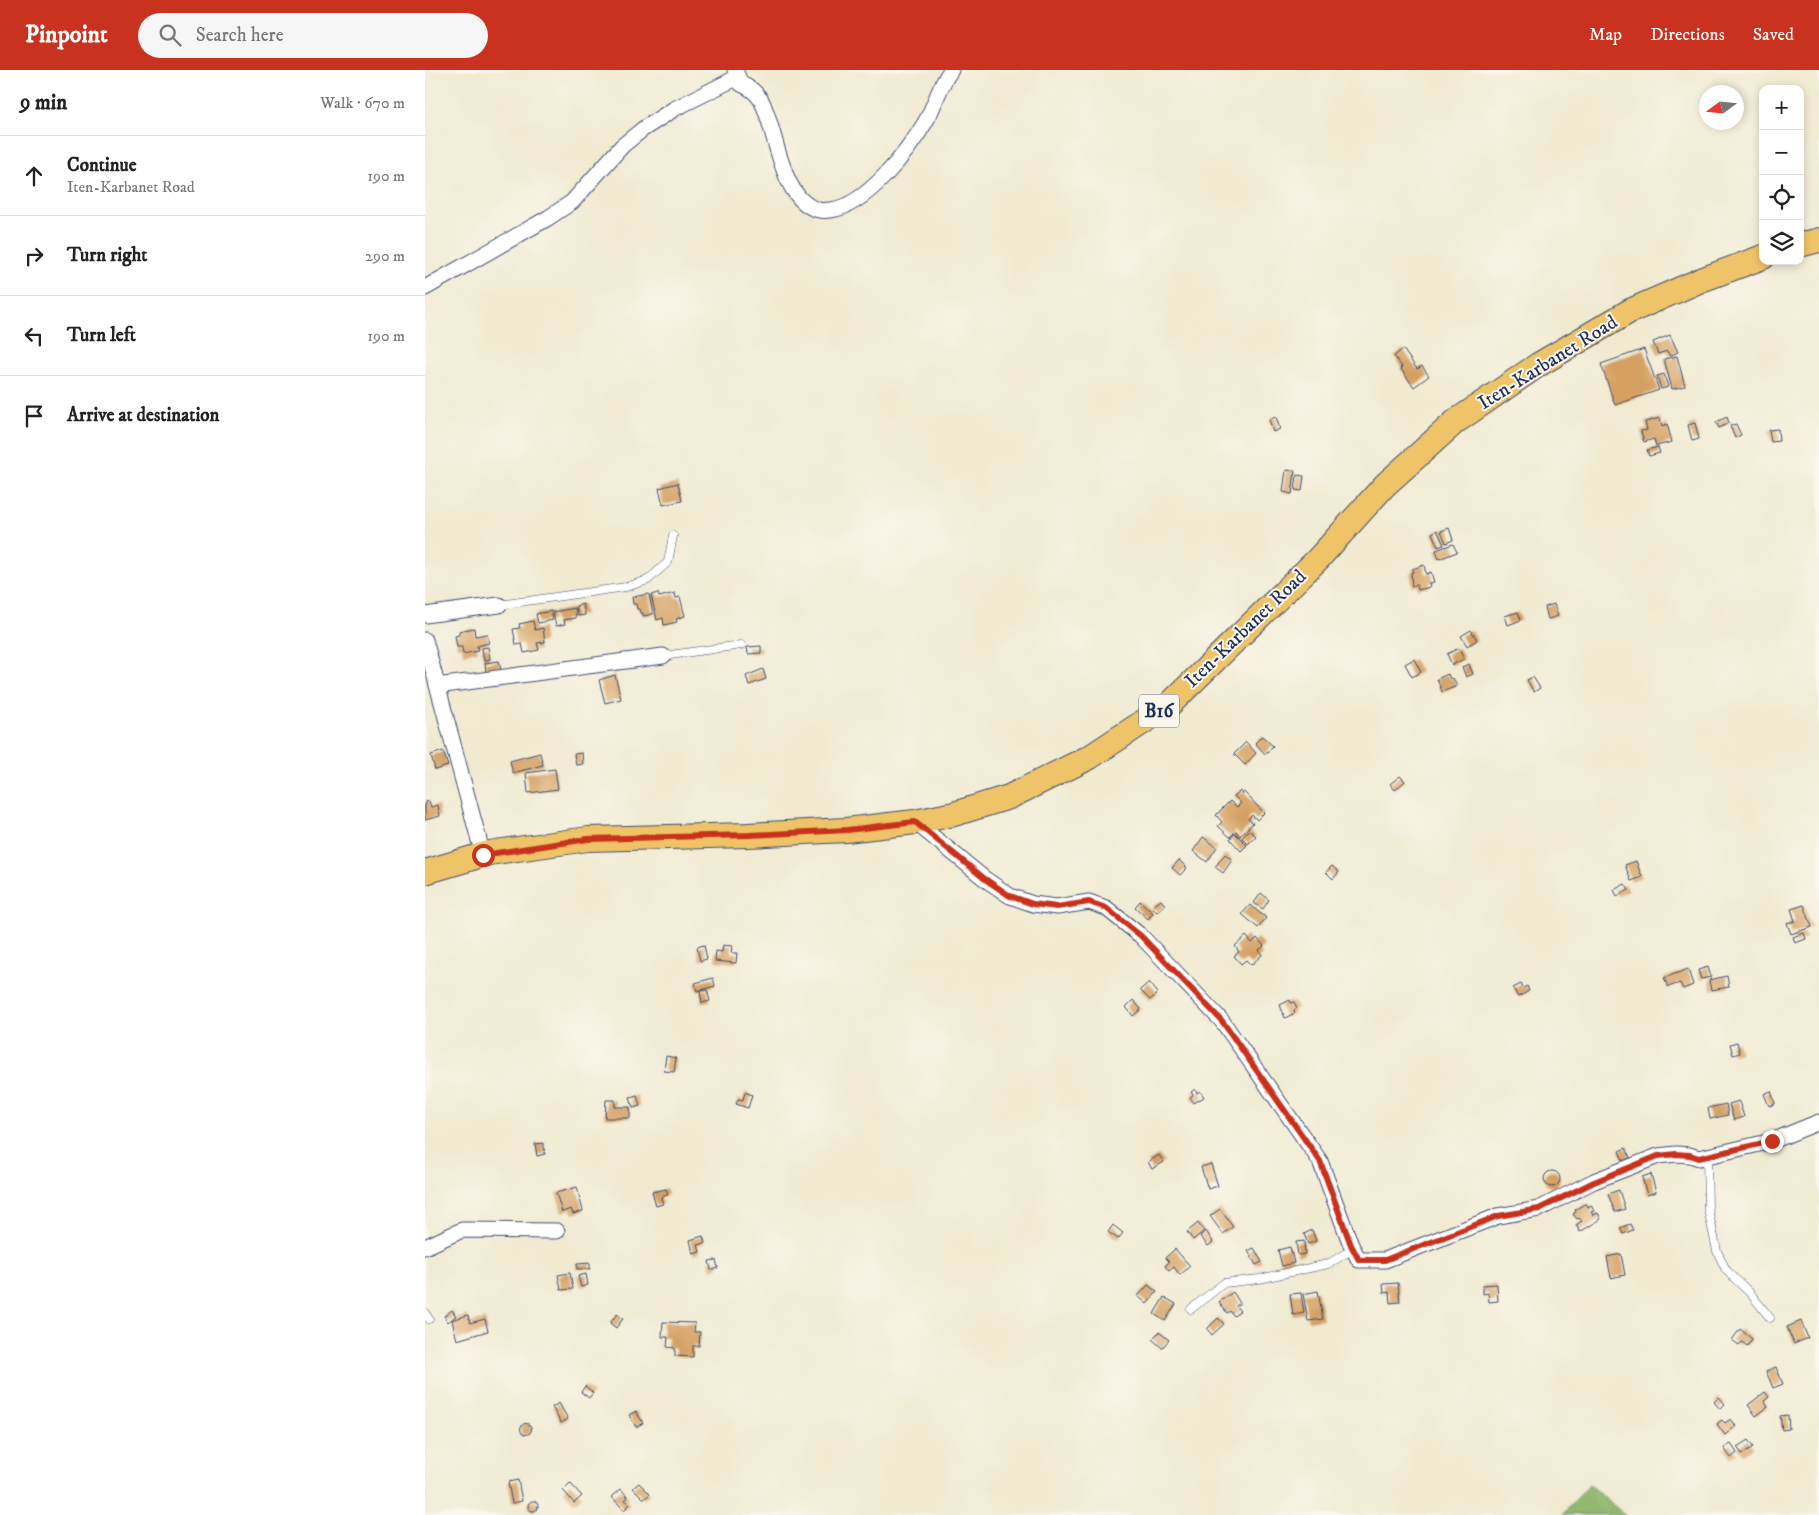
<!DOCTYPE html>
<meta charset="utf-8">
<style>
:root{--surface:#fff;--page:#f6f6f6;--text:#222;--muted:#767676;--line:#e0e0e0;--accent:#c8321e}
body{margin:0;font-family:"IM FELL DW Pica",serif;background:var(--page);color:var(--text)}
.controls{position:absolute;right:15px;top:15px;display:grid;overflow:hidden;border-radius:10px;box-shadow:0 2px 8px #0003}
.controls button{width:45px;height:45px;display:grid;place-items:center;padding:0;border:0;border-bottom:1px solid var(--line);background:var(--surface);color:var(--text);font:25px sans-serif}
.compass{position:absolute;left:1274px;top:15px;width:45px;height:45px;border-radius:50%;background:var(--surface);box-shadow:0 2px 8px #0003;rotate:255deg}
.stop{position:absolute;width:15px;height:15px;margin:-11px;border:4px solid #c8321e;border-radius:50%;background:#fff}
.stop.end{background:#c8321e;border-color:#fff;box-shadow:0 1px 5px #0008}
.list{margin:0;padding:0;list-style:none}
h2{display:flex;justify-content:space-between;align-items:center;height:65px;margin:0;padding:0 20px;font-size:21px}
h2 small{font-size:16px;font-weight:400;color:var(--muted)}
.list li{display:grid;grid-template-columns:32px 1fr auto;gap:15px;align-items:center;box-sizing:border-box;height:80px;padding:0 20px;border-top:1px solid var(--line)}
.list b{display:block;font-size:19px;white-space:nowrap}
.list p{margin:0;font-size:16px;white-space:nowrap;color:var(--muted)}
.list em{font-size:16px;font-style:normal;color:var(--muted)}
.icon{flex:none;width:28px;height:28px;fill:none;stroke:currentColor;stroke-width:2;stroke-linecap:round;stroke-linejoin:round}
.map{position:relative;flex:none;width:1394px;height:1445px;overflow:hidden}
header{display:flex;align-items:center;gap:30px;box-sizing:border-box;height:70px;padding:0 25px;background:var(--accent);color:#fff}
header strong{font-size:24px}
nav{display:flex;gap:28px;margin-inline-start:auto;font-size:18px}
.search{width:350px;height:45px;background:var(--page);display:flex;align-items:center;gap:12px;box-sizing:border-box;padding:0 18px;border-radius:28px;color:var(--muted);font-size:19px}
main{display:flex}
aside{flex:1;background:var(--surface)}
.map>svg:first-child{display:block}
.forest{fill:#92b86e;stroke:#567466}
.building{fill:#d5a062}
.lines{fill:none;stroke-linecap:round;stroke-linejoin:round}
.service-casing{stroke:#3b4b6f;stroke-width:9}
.minor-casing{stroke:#3b4b6f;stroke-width:17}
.primary-casing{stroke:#3b4b6f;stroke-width:26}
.service{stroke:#fff;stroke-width:8}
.minor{stroke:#fff;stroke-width:15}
.primary{stroke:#efc469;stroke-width:24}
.route{stroke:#c8321e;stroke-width:6}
.labels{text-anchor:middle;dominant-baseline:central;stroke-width:4;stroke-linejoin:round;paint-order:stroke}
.shield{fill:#fbf7ec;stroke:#5e6b89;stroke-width:1}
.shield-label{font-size:19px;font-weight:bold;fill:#1b2f5e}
.street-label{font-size:20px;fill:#1b2f5e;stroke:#fbf7ec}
</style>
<header>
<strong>Pinpoint</strong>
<div class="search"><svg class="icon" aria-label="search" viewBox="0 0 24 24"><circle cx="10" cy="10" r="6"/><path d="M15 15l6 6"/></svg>Search here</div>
<nav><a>Map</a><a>Directions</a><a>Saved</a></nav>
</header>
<main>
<aside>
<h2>9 min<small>Walk · 670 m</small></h2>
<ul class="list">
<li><svg class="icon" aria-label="ahead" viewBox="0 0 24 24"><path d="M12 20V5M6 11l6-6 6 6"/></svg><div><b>Continue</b><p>Iten-Karbanet Road</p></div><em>190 m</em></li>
<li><svg class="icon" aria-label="right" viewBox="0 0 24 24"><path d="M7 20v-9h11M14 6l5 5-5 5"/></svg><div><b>Turn right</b></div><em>290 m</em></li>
<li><svg class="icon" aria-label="left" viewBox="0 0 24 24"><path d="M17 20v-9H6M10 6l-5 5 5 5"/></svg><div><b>Turn left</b></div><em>190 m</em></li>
<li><svg class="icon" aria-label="arrive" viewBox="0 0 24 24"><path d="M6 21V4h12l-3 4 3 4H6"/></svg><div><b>Arrive at destination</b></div></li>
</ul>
</aside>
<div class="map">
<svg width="1394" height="1445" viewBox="0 0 1394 1445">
<rect width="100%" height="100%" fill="#fbf7ec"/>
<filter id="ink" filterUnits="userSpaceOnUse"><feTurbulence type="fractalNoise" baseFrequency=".02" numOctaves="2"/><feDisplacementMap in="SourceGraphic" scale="10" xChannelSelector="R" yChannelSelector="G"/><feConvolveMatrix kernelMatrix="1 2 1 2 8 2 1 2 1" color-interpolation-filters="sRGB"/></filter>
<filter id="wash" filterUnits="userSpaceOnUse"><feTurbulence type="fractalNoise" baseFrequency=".0096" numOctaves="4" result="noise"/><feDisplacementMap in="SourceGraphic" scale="20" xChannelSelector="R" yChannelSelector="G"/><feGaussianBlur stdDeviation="1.12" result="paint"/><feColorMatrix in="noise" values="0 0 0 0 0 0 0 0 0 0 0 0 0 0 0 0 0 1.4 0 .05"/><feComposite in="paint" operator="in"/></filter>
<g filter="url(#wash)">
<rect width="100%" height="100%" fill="#f0ead1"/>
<path class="forest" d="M1164,1415L1200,1445H1137Z"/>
<g id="blocks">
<path class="building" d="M1245,265L1253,282L1245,286L1242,281L1233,284L1228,272Z
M978,279L992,299L997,296L1004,306L989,317L975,298L977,297L969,286Z
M1219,279L1234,320L1190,335L1176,294Z
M1252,286L1260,316L1247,319L1239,289Z
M1239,304L1243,317L1236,319L1232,306Z
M851,347L855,359L848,362L844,349Z
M1302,347L1304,353L1294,358L1291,352Z
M1235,348L1237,356L1242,354L1247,372L1231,376L1229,369L1219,372L1216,361L1222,360L1220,352Z
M1270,353L1274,369L1267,371L1263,355Z
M1311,354L1316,365L1310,368L1305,356Z
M1353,359L1354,371L1346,372L1344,360Z
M1233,377L1235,383L1224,386L1222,380Z
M861,400L870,401L867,424L858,422Z
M872,405L879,406L877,421L870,420Z
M253,413L257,431L238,435L234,418Z
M1024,458L1028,470L1021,473L1016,461Z
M1012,460L1019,475L1013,477L1007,463Z
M1028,474L1032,482L1014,489L1011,480Z
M999,495L1001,504L1006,502L1009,512L1004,513L1005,517L993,520L992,515L987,516L986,503L988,502L987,499Z
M233,523L234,527L250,523L251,528L255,527L260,546L251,549L252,552L239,555L238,548L232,550L226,525Z
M224,524L228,544L218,546V543H216L215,539H212L211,534H208L207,527Z
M158,534L160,545L153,546L151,536Z
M1129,534L1133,546L1123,549L1120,537Z
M150,538L151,548L139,550L140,554L131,556L128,542Z
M126,541L128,550L113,553L111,544Z
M1093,542L1096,550L1083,555L1080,546Z
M108,551L110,560L118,558L120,572L112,573L114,580L99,583L97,574L91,575L88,559L95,558L94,554Z
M49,558L50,566L62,564L64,573L52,576L53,581L38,584L37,577H32L30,566L34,565V561Z
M1046,560L1052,570L1042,576L1036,566Z
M336,576V583L323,584L322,577Z
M63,577L65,589L59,591L57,578Z
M1034,578L1039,589L1027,595L1022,584Z
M989,589L996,602L987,607L980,594Z
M74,591L76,600L61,603L60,593Z
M1044,594L1048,604L1041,607L1037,597Z
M338,599L341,609L324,615L321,606Z
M1023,604L1025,609L1028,608L1032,616L1017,622L1012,609Z
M190,605L196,629L180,633L174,610Z
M1108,607L1115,618L1109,622L1102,610Z
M837,666L848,676L840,684L830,673Z
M821,672L831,683L820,695L809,684Z
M18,681L23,696L10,700L6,685Z
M115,683L118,695L88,703L85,691Z
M157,683L158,694L151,695L149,684Z
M130,699L133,719L103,723L101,703Z
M975,706L980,711L970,720L965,714Z
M815,721L817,724L819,722L839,743L832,750L827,745L823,749L828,753L815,766L811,761L805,767L793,756L797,752L791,745L805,731L812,737L816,733L809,726Z
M4,731L6,737L13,735L15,746L0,750V732Z
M824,760L831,766L823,774L817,768Z
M810,763L822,775L816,781L805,769Z
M778,767L792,777L782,792L768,781Z
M800,784L807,790L798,803L790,797Z
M754,790L762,798L755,805L747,798Z
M1211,791L1217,807L1206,811L1200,795Z
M907,796L914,802L908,809L901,802Z
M1200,814L1204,820L1192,826L1189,820Z
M836,823L844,830L838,839L829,833Z
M736,830L740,835L732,842L727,837Z
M715,831L728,843L723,849L710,837Z
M825,835L841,848L833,858L817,844Z
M1379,835L1387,857L1366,864L1362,853L1370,851L1366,839Z
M1379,863L1381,869L1370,873L1368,867Z
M821,866L827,873L832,868L839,876L834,880L837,885L826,895L821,890L816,894L809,886L814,882L810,876Z
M279,875L282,889L275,891L272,877Z
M298,875L307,876L306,883H312L311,893L290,891L291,881L297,882Z
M1283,897L1286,907L1276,909L1273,900Z
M1263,899L1268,915L1258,919L1255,913L1243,917L1239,908Z
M1302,906L1304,917L1286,920L1284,910Z
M288,908L290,916L272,921L270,913Z
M724,912L733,923L725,930L715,920Z
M1096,914L1098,918L1102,916L1104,921L1093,927L1088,918Z
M282,920L285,931L277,933L275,921Z
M708,930L716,939L708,946L701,937Z
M865,930L866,933L869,932L872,938L869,940L870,943L860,948L855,935Z
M1312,972L1315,983L1308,985L1305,974Z
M241,986L251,988L249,1002L239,1001Z
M770,1019L772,1023L775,1021L779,1027L769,1033L765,1027L768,1025L766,1022Z
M1346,1021L1350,1034L1344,1036L1339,1024Z
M320,1022L327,1025L323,1038L311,1034L313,1029L318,1030Z
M212,1025L215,1036L208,1038L205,1027Z
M181,1030H190V1037H205V1048H180Z
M1314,1031L1319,1047L1309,1050L1304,1034Z
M1301,1034L1303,1045L1285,1049L1283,1038Z
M118,1073L120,1084L112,1086L110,1074Z
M1201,1078L1205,1088L1198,1091L1194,1081Z
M734,1085L739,1092L727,1099L723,1092Z
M786,1094L793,1116L783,1119L776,1097Z
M1119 1109a8 8 0 1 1 16 0a8 8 0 1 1-16 0Z
M1226,1104L1231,1122L1222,1125L1217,1107Z
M152,1117L158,1141L148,1144L146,1139L137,1142L131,1123Z
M241,1119L243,1125L236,1127L238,1134L231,1136L227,1122Z
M1194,1120L1200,1139L1190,1142L1183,1124Z
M1161,1133L1163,1137L1166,1135L1169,1141L1166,1142L1168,1145L1173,1143L1176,1149L1155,1162L1151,1155L1157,1151L1154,1148L1152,1149L1148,1144L1151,1142L1150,1140Z
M795,1139L808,1157L798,1164L785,1146Z
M773,1153L779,1161L768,1170L762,1162Z
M1205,1154L1208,1160L1198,1164L1195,1158Z
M688,1155L698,1163L693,1169L683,1162Z
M887,1160L891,1171L883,1174L879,1164Z
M781,1161L788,1172L783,1176L775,1166Z
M278,1166L280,1173L273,1175L275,1182L268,1184L265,1170Z
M879,1171L880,1184L873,1185L871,1172Z
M865,1177L869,1193L857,1196L853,1180Z
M829,1178L837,1192L831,1195L823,1181Z
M750,1179L765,1196L755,1205L749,1197L744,1201L740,1196L744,1192L740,1188Z
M1196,1184L1200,1205L1186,1208L1182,1187Z
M291,1190L293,1198L286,1200L284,1191Z
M165,1193V1199H152V1194Z
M145,1203L148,1219L136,1220L133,1205Z
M161,1204L163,1215L156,1217L153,1206Z
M973,1213L975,1232L965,1233L964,1222L959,1223L958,1214Z
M1072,1214L1073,1231L1064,1232L1063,1223L1058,1224V1215Z
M723,1215L732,1222L722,1234L713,1226Z
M893,1221L898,1249L883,1251L878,1224Z
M808,1222L815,1233L811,1236L815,1241L809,1246L805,1241L802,1243L794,1232Z
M876,1223L879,1243L868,1245L865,1224Z
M739,1227L751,1234L740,1251L729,1244Z
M27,1240L31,1246L23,1252L19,1246Z
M192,1244L198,1249L191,1258L185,1253Z
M43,1245L45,1253L60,1249L63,1261L32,1270L27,1250Z
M793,1248L799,1254L787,1265L782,1259Z
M1376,1251L1383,1268L1369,1274L1362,1257Z
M238,1252L270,1253L269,1262H275L274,1276H268V1287L250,1286V1278L242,1277L243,1267H237Z
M1315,1259L1327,1269L1322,1276L1317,1272L1314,1275L1307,1270Z
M734,1262L744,1270L737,1278L727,1269Z
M1351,1297L1358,1314L1348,1318L1341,1301Z
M160,1316L168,1323L164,1328L156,1322Z
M1340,1322L1344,1327L1339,1331L1343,1337L1331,1346L1323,1335Z
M1294,1327L1300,1334L1295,1339L1289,1332Z
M134,1333L143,1349L136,1353L127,1337Z
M211,1341L218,1353L211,1357L204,1345Z
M1363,1345L1364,1359L1357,1360L1355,1346Z
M1306,1349L1311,1356L1300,1365L1292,1354L1297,1350L1300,1353Z
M95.5 1359a5.5 5.5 0 1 1 11 0a5.5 5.5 0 1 1-11 0Z
M1323,1370L1328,1377L1317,1384L1312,1377Z
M1306,1374L1312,1383L1306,1388L1299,1378Z
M93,1410L97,1431L87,1433L83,1412Z
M145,1413L157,1426L149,1433L138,1420Z
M214,1413L225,1424L219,1429L208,1418Z
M196,1419L203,1427L200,1430L205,1434L199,1440L187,1427Z
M103 1436a5 5 0 1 1 10 0a5 5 0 1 1-10 0Z"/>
</g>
</g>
<g filter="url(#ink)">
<use href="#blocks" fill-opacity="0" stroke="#3b4b6f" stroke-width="1"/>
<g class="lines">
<g class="service-casing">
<path id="service" d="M74,535L201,517L223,510L243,492L248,466
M238,586L316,575
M1282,1086L1283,1139L1292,1181L1301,1200L1325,1223L1345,1248
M766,1239L799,1213L834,1209L903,1194L928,1179
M0,1243L4,1249"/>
</g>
<g class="minor-casing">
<path id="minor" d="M310,0L316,14C324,17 331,22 336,30C352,59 355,132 394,140C397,141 402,140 405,140C441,137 484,80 501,51C510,35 514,16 526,0
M0,218L123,148L147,132L197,76L218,59L249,39L313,7
M0,545L74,535
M0,570L58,785
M12,616L238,586
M490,752L560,809L585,826L608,834L632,837L664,832L681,838L716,866L797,951L895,1091L926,1175L934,1190H960L1073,1146L1114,1139L1169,1111L1233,1086L1251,1084L1265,1085L1274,1088L1347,1071L1394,1052
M0,1177L37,1160L132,1161"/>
</g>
<g class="primary-casing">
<path id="primary" d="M1375,175L1394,170
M0,802L64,783L163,769L323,765L421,760L490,752L529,744L584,727L665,687L744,635L893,489L960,415L1030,352L1113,295L1205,241L1276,210L1338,187"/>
</g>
<use href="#service" class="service"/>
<use href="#minor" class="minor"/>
<use href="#primary" class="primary"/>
</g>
</g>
<g class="lines" filter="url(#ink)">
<path class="route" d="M58,785L163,769L324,765L422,760L490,752L560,809L585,826L608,834L632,837L664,832L681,838L716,866L797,951L895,1091L926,1175L934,1190H960L1073,1146L1114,1139L1169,1112L1233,1086L1251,1084L1265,1085L1274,1088L1347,1071"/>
</g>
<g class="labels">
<rect class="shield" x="714" y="624.5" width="40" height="33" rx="4"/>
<g class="shield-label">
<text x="734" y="641">B16</text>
</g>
<g class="street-label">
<text transform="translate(1123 293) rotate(-32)">Iten-Karbanet Road</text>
<text transform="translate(821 559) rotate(-44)">Iten-Karbanet Road</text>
</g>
</g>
</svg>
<div class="controls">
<button>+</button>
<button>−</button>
<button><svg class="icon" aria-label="locate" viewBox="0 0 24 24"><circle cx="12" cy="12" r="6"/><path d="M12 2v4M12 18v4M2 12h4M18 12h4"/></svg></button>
<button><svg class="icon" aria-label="layers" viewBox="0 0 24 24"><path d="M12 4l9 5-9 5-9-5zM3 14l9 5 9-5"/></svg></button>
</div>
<svg class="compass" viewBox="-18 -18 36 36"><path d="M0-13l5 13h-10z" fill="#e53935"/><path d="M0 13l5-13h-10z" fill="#767676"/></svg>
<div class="stop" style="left:58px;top:785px"></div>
<div class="stop end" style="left:1347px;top:1071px"></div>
</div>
</main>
